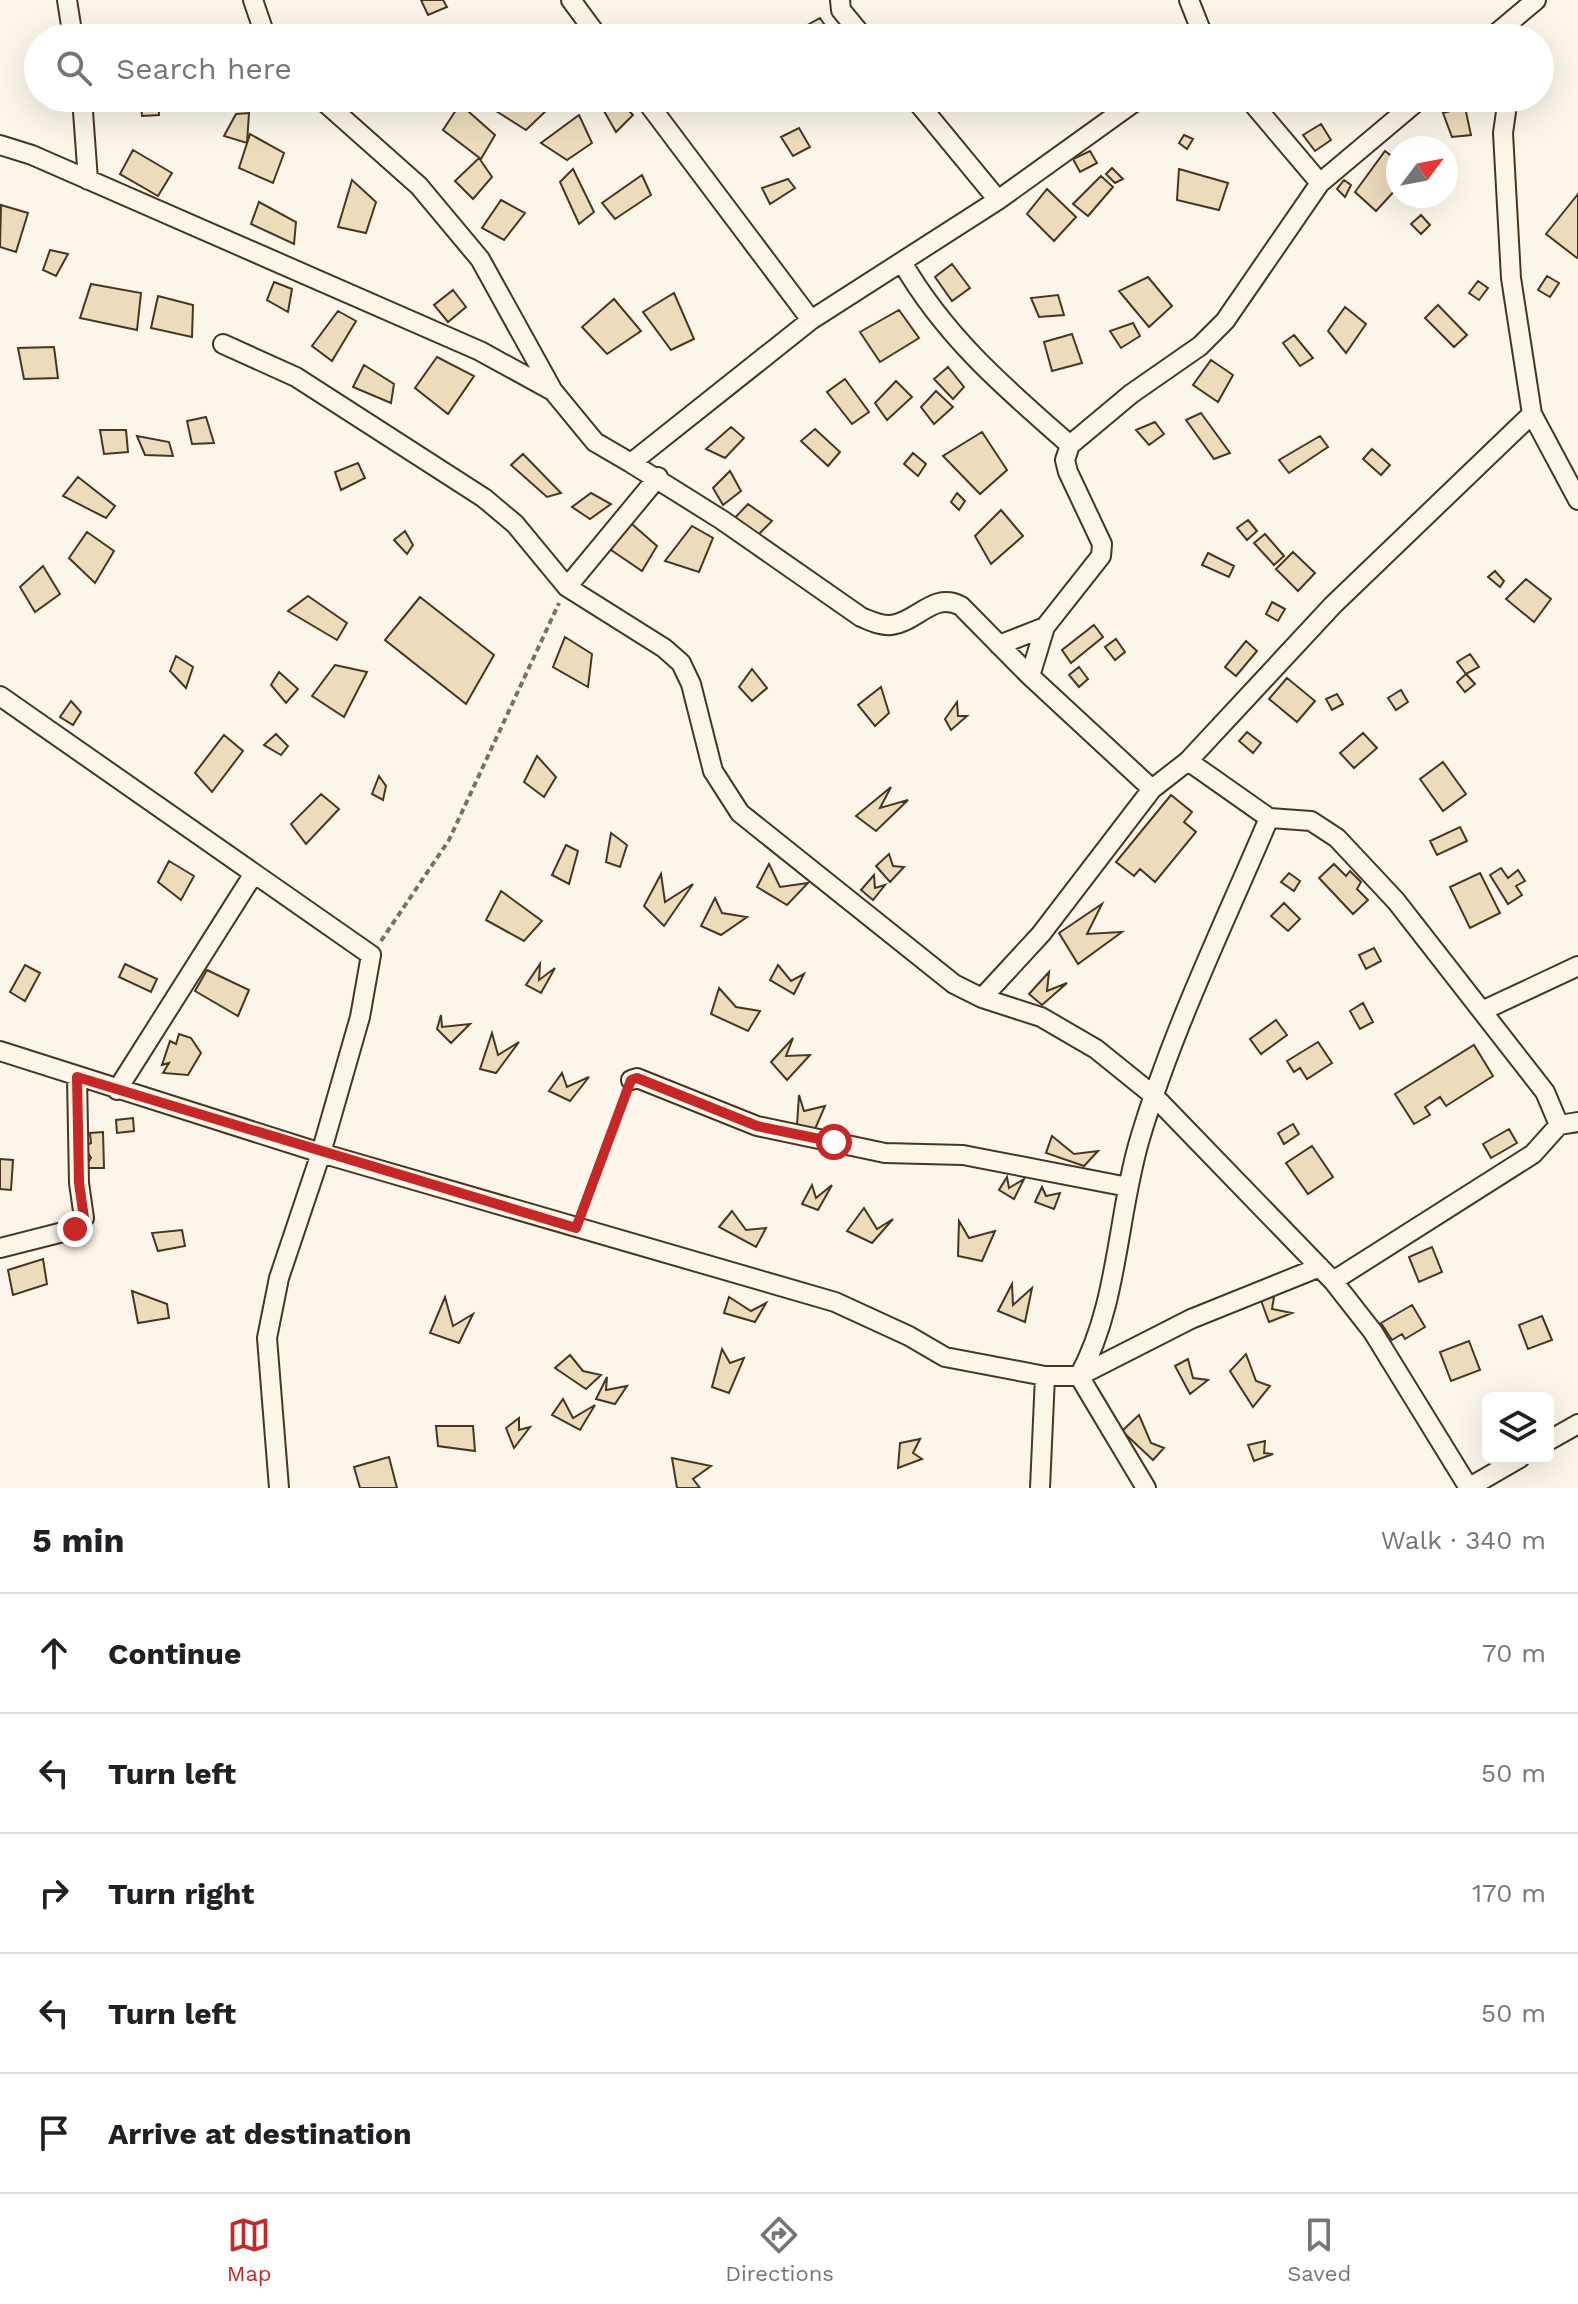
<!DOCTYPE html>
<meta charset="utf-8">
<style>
:root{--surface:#fff;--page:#f2f2f2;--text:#202124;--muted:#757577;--line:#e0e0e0;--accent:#c62828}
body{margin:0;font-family:"Work Sans",sans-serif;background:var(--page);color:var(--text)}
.controls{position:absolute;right:24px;bottom:24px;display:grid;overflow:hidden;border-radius:12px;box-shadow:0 8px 32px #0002}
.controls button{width:72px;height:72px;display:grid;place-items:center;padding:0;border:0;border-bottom:2px solid var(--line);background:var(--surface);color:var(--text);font:40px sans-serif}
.compass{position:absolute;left:1386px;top:136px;width:72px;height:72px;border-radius:50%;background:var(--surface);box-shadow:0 8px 32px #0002;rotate:58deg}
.stop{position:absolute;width:24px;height:24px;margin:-18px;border:6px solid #c62828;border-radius:50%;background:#fff}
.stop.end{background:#c62828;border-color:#fff;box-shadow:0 2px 8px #0008}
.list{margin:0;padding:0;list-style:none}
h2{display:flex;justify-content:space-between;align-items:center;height:104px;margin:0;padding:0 32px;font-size:34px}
h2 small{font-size:26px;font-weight:400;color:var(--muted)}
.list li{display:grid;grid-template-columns:52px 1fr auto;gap:24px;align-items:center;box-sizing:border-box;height:120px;padding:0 32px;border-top:2px solid var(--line)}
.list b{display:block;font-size:30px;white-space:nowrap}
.list em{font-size:26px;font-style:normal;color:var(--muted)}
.icon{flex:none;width:44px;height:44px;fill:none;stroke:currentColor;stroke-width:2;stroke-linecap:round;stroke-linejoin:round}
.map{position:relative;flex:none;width:1578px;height:1488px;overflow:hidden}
.search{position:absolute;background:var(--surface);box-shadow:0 8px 32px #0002;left:24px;right:24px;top:24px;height:88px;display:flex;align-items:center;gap:20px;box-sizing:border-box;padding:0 28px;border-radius:44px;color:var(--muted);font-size:30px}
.sheet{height:704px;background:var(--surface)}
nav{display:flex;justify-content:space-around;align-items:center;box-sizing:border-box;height:112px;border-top:2px solid var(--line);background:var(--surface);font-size:22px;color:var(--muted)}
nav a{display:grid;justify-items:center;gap:4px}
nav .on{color:var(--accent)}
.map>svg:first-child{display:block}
.building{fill:#ecdcbc;stroke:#4a3520;stroke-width:2}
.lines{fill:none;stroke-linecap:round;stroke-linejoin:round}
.street-casing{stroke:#4a3520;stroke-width:22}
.path{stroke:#7f6f5c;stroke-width:4;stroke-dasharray:6 4;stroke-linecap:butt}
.street{stroke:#fbf6e9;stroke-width:18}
.route{stroke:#c62828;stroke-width:10}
</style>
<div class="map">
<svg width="1578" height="1488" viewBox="0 0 1578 1488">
<rect width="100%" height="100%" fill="#fbf6e9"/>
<path class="building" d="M421,0H443L447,7L428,15Z
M820,18L834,38H784Z
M514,98H541L550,107L526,130L496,111Z
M159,103V115L142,116L141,104Z
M621,103L633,115L616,132L600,104Z
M460,104L495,135L481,159L443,130Z
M1465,107L1471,135L1452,137L1443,113Z
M249,113L247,143L224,136L236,114Z
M579,115L592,143L567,160L541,143Z
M1321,124L1331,140L1315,151L1303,135Z
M799,128L810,147L793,156L781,137Z
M250,134L284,153L273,183L239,168Z
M1184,135L1193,139L1187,149L1179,143Z
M133,150L172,173L158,196L120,174Z
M1090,151L1097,163L1080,172L1073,159Z
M1385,151L1398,161V187L1376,211L1355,192Z
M479,158L492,177L473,199L455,181Z
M1112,168L1123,179L1115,183L1106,174Z
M573,169L594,212L579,224L560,182Z
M1179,169L1228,183L1219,210L1177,200Z
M642,175L651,195L615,219L602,203Z
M1101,176L1113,187L1088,216L1073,204Z
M788,179L795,188L770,204L762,188Z
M352,180L376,202L366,233L338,227Z
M1344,180L1351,185L1345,197L1337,189Z
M1047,189L1076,217L1054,241L1027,214Z
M1578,194V257L1577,258L1546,234Z
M501,200L525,213L504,240L482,228Z
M259,202L296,222L294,244L251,224Z
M1,205L28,213L16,252L0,247Z
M1421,215L1430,225L1421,234L1411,224Z
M50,250L68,254L56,276L43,270Z
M952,264L970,288L952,301L935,277Z
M1547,276L1559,283L1550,297L1538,290Z
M1148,277L1172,306L1149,327L1119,291Z
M1478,281L1488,288L1479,300L1469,293Z
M274,282L292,289L288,312L267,300Z
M91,284L141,293L137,330L80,318Z
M453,290L466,307L448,322L434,305Z
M674,293L694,339L671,350L643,312Z
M1058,295L1064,315L1039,317L1031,298Z
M158,296L193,305L192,337L151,328Z
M614,299L641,331L607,354L582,327Z
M1438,305L1467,335L1454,347L1425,318Z
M1345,307L1366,324L1346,353L1328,331Z
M899,310L919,338L880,362L860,332Z
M338,311L356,321L332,361L312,346Z
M1133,323L1140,336L1121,348L1110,331Z
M1072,334L1082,363L1052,371L1044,342Z
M1294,335L1313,358L1300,366L1283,343Z
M54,347L58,378L24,379L18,348Z
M437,357L474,376L448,414L415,388Z
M1211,360L1233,375L1218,402L1193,385Z
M364,365L394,384L391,403L353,387Z
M948,367L964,387L953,399L934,379Z
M845,379L869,412L852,424L827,392Z
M896,381L912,397L887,420L875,403Z
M936,391L953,407L934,424L921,407Z
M1201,413L1230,453L1214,459L1186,420Z
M206,417L214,443L192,444L187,421Z
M1155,422L1164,434L1149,445L1136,430Z
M731,427L744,438L725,458L706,449Z
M815,429L840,452L828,466L801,441Z
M100,430H126L128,452L104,454Z
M982,432L1007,470L980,494L943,456Z
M137,436L169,442L173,456L145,455Z
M1320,436L1328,447L1289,473L1279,460Z
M1372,449L1390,465L1381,475L1363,459Z
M913,453L926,464L918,476L904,464Z
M523,454L561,493L547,497L511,465Z
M358,463L365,478L341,490L335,472Z
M730,471L741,491L723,505L713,488Z
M78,477L115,506L106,518L63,496Z
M591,493L611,504L590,519L572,507Z
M957,493L965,501L959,510L951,502Z
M748,504L772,521L756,537L729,524Z
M1001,510L1023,536L991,564L975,536Z
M625,518L657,546L642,571L611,550Z
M1248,520L1257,531L1247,540L1237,528Z
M692,526L713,538L699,572L665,561Z
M405,531L413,545L407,554L394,540Z
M87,532L114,551L95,583L69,558Z
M1265,534L1284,556L1274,565L1254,543Z
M1293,552L1315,573L1298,591L1276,569Z
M1208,553L1234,566L1229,577L1202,565Z
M43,566L60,594L35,612L20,587Z
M1495,571L1504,581L1500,587L1488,577Z
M1526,579L1551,599L1534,622L1506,599Z
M308,596L347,623L337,640L288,611Z
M420,597L494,655L466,704L385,640Z
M1272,602L1285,609L1278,621L1266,614Z
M1094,625L1103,637L1071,663L1062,650Z
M565,637L592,654L588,687L553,667Z
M1116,639L1125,652L1115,660L1105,647Z
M1246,641L1257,651L1236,676L1225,667Z
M1470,654L1479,667L1466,674L1457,662Z
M176,656L193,667L186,688L170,671Z
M335,665L367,672L344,717L312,696Z
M1079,667L1088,679L1079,687L1069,675Z
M752,669L767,688L752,701L739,687Z
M279,672L298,689L286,703L271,685Z
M1466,674L1475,684L1465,692L1457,682Z
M1287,678L1315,701L1297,722L1269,699Z
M881,687L889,713L875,726L858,705Z
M1401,690L1408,702L1396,710L1388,698Z
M1337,694L1343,704L1332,710L1326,699Z
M71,701L81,712L73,725L60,717Z
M957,702L958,716H967L951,730L945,719Z
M1247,732L1261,743L1253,753L1239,741Z
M1363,733L1377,748L1354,768L1340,753Z
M276,734L288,746L281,755L264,745Z
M224,735L243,751L212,792L195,773Z
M537,756L556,777L544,797L524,782Z
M1443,762L1466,794L1443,811L1420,779Z
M379,776L386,786L383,800L372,794Z
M891,787L880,808L908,800L876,831L856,816Z
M321,794L339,809L306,844L291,824Z
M1171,795L1192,812L1184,822L1196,832L1155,882L1140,869L1134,876L1116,862Z
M1460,827L1467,841L1437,855L1430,841Z
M611,833L627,845L620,867L606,862Z
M566,845L578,851L569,884L552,875Z
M889,854L893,866L904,867L890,882L876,866Z
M169,861L194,876L181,900L158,882Z
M769,864L780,887L808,883L787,905L757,887Z
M1334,864L1346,876L1350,871L1361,882L1357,889L1368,900L1353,914L1319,878Z
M1501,868L1508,878L1518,870L1525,881L1516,886L1522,895L1508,904L1490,875Z
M1289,873L1300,881L1294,891L1281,882Z
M1480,873L1500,913L1470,928L1450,887Z
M661,874L665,902L693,884L664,926L644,906Z
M874,875L875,888L885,885L873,900L861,890Z
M501,891L542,921L524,941L486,920Z
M715,898L722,913L747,917L721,935L701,926Z
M1284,903L1300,919L1288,931L1271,916Z
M1102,904L1087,934L1122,932L1078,964L1059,933Z
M1374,948L1381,961L1366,969L1359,955Z
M125,964L157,979L151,992L119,977Z
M540,964L539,980L555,968L541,993L526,985Z
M25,965L40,973L25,1001L10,992Z
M778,965L791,981L804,974L794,994L770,980Z
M207,970L249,990L238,1016L195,991Z
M1049,972L1047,991L1067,983L1042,1005L1029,994Z
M719,988L736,1007L760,1011L748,1031L711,1014Z
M1363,1003L1373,1022L1360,1029L1350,1011Z
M441,1015L442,1027L470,1024L451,1043L437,1029Z
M1276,1020L1287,1035L1261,1054L1250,1039Z
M492,1033L498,1055L519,1042L496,1073L480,1069Z
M179,1034L191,1038L201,1053L188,1075L163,1073L169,1063L162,1065L170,1041L176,1044Z
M793,1038L786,1056L810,1055L787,1080L771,1062Z
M1318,1042L1332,1063L1307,1079L1300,1068L1294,1072L1287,1061Z
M1474,1045L1493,1076L1446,1106L1440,1097L1425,1107L1430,1115L1414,1124L1395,1094Z
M562,1073L567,1087L589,1077L570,1101L549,1091Z
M799,1095L804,1111L825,1106L815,1129L797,1125Z
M133,1118L134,1131L117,1133L116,1120Z
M1293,1124L1299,1134L1284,1144L1278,1133Z
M1509,1129L1517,1143L1491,1158L1483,1144Z
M103,1132L104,1168H84L91,1158L84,1146L91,1143L90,1133Z
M1052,1136L1074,1154L1098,1151L1084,1166L1046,1153Z
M1312,1146L1333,1177L1308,1194L1286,1163Z
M0,1159L13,1160L11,1190L0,1189Z
M1007,1177L1009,1188L1024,1179L1014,1199L999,1190Z
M812,1185L816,1198L832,1185L818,1210L802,1204Z
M1042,1187L1046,1196L1060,1193L1054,1209L1035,1202Z
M864,1208L877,1229L893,1219L872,1243L847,1231Z
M732,1211L746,1230L766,1228L756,1247L719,1227Z
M959,1221L969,1238L995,1231L982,1261L958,1256Z
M182,1230L185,1246L158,1251L152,1233Z
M1432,1247L1442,1272L1419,1282L1409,1257Z
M43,1259L47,1284L13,1295L8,1270Z
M1012,1284L1013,1305L1032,1288L1025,1322L998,1311Z
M132,1291L167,1304L169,1318L138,1323Z
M445,1297L453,1326L473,1314L459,1343L430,1333Z
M729,1297L751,1311L766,1303L755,1322L724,1313Z
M1274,1297L1272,1309L1292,1313L1269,1322L1260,1298Z
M1412,1305L1425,1327L1405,1339L1402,1334L1392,1340L1381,1323Z
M1542,1316L1552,1340L1528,1349L1519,1325Z
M1469,1341L1480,1370L1451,1381L1440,1352Z
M722,1349L730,1363L744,1358L729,1393L712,1387Z
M1246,1354L1256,1381L1270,1386L1253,1407L1230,1371Z
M570,1355L583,1371L601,1375L586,1389L555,1368Z
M1188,1359L1193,1378L1208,1380L1190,1394L1175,1366Z
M607,1377L606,1390L627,1386L615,1404L596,1399Z
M563,1399L573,1418L595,1405L580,1430L552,1415Z
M1139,1415L1151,1443L1164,1448L1153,1460L1122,1431Z
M519,1418V1430L530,1427L514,1448L506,1428Z
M436,1426H473L475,1451L438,1446Z
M920,1439L913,1453L922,1459L898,1468L900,1443Z
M1265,1441L1264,1453L1273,1454L1254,1461L1248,1445Z
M389,1457L397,1488H360L354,1467Z
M672,1458L711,1466L693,1479L700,1488H677Z"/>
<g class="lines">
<g class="street-casing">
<path id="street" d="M67,0L73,38
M253,0L266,38
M571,0L599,38
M840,0L841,10L864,38
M1189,0L1204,38
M1491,38L1536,0
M82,98L88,180
M320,98L419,186L480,259L553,391
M644,98L811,320
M914,98L998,200
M1248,98L1320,183L1421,98
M1508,98L1503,133L1511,278L1532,414L1578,500
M0,145L32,155L480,351L553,391L595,442L631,463L811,320L998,200L1140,98
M902,262C945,337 1006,389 1070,445
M223,344L296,377L484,498L515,524L567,587L664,648L681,663L691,684L713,771L740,813L954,984L982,998L1041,1017L1096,1049L1153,1095L1333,1281L1373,1332L1469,1488
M631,463L722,520L861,617C871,621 880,626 891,625C917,622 934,591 961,606L1030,676L1152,789
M567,587L658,477
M999,645L1045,627
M1030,676L1045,627L1101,556L1102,544L1068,472L1065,460L1070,445L1131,394L1200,346L1225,321L1320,183
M0,696L371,955L360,1017L321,1153L279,1278L267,1338L279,1488
M1269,818L1311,821L1337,838L1396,901L1545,1092L1559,1125L1578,1122
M982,998L1041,934L1152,789L1188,761
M1482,1011L1578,966
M0,1051L321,1153L835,1302L909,1336L945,1357L1045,1376H1079L1191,1319L1320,1267
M631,1080L637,1078L757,1126L885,1153L963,1155L1128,1187
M117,1090L253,875
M0,1248L75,1229L84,1218L79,1183L77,1077
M1333,1281L1533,1154L1559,1125
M1079,1376C1119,1304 1117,1213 1141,1135C1174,1026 1225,922 1269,818L1188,761L1333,605L1532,414
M1079,1376L1146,1488
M1548,1441L1578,1424
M1040,1488L1045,1376
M1468,1488L1520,1458"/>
</g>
<path class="path" d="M381,941L449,840L559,603
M583,1209L623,1097"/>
<use href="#street" class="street"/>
</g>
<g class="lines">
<path class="route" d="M75,1229L84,1218L79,1183L77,1077L576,1228L631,1080L637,1078L757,1126L834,1142"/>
</g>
</svg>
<div class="controls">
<button><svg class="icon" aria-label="layers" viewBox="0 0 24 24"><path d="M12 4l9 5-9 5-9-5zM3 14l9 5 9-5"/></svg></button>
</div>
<svg class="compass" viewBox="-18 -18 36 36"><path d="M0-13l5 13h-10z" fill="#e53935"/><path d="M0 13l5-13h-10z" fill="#757577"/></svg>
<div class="stop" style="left:834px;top:1142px"></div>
<div class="stop end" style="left:75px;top:1229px"></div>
<div class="search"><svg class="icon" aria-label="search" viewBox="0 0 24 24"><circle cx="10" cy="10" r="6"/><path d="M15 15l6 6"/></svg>Search here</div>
</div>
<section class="sheet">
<h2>5 min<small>Walk · 340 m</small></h2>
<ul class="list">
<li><svg class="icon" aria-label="ahead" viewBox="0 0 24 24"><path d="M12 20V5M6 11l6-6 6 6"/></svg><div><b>Continue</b></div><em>70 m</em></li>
<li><svg class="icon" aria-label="left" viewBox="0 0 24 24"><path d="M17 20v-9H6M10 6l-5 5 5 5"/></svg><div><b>Turn left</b></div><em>50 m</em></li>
<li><svg class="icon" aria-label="right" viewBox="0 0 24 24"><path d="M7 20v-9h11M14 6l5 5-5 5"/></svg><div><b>Turn right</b></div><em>170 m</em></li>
<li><svg class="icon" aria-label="left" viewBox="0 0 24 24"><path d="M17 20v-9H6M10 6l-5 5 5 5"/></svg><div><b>Turn left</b></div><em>50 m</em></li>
<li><svg class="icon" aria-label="arrive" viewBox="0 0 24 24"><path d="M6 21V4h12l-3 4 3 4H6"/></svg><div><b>Arrive at destination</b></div></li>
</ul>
</section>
<nav>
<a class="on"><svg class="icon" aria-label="map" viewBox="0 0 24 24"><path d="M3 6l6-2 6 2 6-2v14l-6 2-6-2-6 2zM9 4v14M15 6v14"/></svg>Map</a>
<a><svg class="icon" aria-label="directions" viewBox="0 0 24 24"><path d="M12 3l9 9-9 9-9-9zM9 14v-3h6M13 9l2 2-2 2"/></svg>Directions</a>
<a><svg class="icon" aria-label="saved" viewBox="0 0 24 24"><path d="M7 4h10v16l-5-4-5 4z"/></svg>Saved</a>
</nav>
